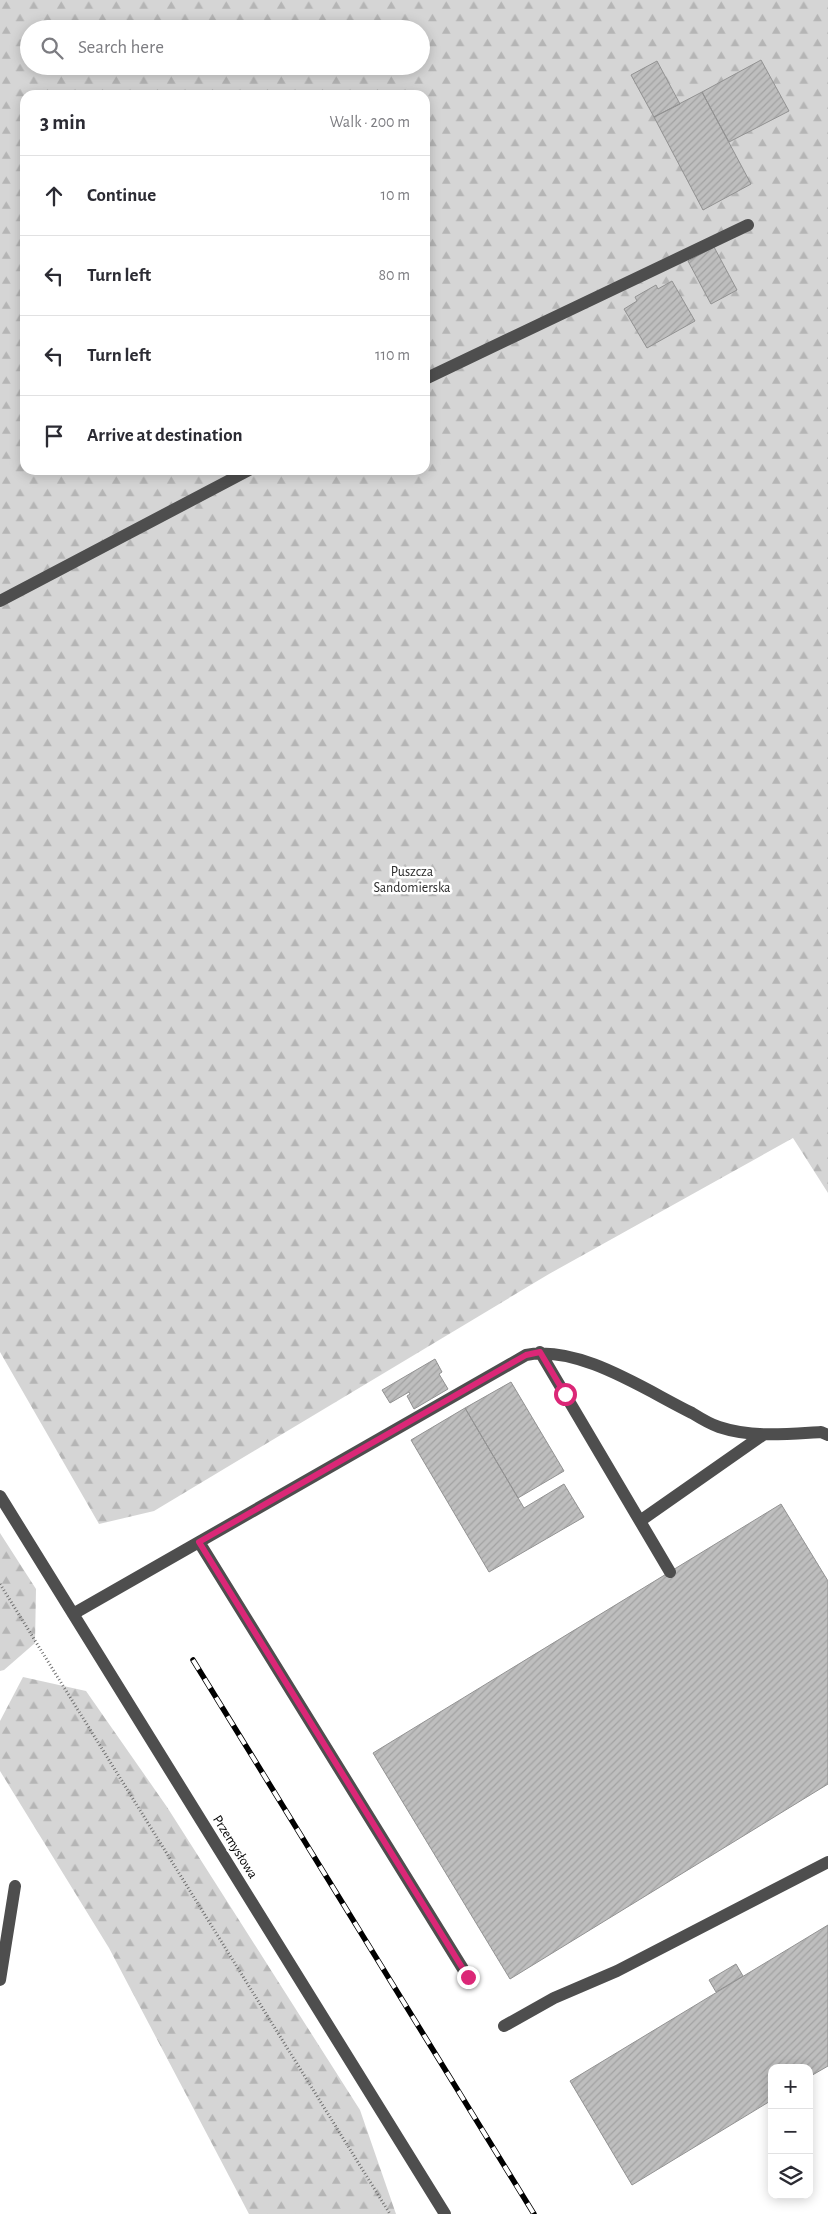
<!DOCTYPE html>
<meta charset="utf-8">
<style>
:root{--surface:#fff;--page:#f2f2f3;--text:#2b2b33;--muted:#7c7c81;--line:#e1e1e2}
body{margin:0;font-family:"Alegreya Sans",sans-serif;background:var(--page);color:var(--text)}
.controls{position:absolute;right:15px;bottom:15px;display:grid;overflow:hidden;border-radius:10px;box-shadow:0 2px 12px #0003}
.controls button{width:45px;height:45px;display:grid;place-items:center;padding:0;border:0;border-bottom:1px solid var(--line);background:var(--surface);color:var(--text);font:25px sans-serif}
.stop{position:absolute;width:15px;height:15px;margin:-11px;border:4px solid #db2777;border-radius:50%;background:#fff}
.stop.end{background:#db2777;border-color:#fff;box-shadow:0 1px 5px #0008}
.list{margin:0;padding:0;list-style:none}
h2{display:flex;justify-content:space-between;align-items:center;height:65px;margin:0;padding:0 20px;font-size:21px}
h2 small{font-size:16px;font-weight:400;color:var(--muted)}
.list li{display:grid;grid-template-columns:32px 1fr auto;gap:15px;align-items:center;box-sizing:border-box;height:80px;padding:0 20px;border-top:1px solid var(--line)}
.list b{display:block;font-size:19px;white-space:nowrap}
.list em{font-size:16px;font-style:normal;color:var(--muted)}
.icon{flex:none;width:28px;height:28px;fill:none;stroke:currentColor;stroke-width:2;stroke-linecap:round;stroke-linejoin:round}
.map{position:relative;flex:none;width:828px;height:2214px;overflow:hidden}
.search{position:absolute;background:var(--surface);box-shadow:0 2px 12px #0003;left:20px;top:20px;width:410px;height:55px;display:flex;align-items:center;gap:12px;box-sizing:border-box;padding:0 18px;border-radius:28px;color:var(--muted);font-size:19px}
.panel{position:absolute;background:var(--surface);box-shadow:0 2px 12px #0003;left:20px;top:90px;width:410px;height:385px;border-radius:15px}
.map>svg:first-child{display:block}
.forest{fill:url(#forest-firs);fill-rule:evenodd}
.building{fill:url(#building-hatch);stroke:#929292}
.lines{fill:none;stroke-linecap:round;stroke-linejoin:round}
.path{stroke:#707070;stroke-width:3;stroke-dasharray:1 2.5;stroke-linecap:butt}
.minor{stroke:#4e4e4e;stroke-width:12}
.rail-casing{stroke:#000;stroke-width:5.5}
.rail{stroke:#fff;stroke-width:4;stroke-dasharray:11;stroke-linecap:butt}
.route{stroke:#db2777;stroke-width:6}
.labels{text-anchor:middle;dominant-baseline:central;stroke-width:5;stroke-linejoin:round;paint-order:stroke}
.park-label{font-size:14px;fill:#2c2c2c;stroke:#fff}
.street-label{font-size:14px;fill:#000;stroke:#fff}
</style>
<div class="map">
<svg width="828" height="2214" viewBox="0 0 828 2214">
<defs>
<pattern id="forest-firs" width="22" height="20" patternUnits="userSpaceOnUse" patternTransform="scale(1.25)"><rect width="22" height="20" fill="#d5d5d5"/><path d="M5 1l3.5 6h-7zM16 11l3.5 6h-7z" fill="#b5b5b5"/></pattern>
<pattern id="building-hatch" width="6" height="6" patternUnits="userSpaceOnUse" patternTransform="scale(1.25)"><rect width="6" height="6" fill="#bebebe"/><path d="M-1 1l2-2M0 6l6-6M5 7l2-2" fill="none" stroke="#a2a2a2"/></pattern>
</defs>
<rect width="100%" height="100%" fill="#fff"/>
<path class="forest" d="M0,0H828V1193L793,1138L549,1274L154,1511L99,1524L0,1352ZM29,29H421V66H29ZM25,95H425V470H25Z
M0,1533L36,1589L35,1643L4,1670L0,1671Z
M23,1677L86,1691L167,1807L360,2110L396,2214H249L109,1948L0,1771V1721Z"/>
<path class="building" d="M761,60L789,111L729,142L702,92Z
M657,61L680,104L654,117L631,75Z
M702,92L751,184L703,210L654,117Z
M714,247L737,290L711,304L688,261Z
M672,281L695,321L647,348L624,309L637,301L635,297L656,285L658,289Z
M435,1359L442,1372L439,1374L448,1389L414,1409L407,1396L410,1394L409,1392L390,1403L382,1390Z
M511,1382L564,1471L518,1498L465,1408Z
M465,1408L524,1508L564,1484L584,1517L489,1572L411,1440Z
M781,1504L828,1581V1784L510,1979L373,1753Z
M828,1925V2066L809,2077V2068H772V2100L632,2185L570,2081Z
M736,1964L743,1976L716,1992L709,1980Z"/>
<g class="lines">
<path class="path" d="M0,1584L390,2214"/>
<path class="minor" d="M425,379L748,225
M0,601L249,470
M540,1352L670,1572
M0,1496L445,2214
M640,1521L763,1435
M199,1542L468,1977
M73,1614L526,1355C580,1345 645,1390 692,1413C700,1418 710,1424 719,1427C752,1438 787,1434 821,1432L828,1435
M0,1980L15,1886
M504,2026L554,1998L617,1971L828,1862"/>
<g class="rail-casing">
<path id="rail" d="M193,1660L534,2214"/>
</g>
<use href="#rail" class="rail"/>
</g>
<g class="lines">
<path class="route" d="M468,1977L199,1542L526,1355L540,1352L565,1394"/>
</g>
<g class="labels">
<g class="park-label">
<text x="412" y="872">Puszcza<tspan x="412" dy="16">Sandomierska</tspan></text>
</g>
<g class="street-label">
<text transform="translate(235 1847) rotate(58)">Przemysłowa</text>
</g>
</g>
</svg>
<div class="controls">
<button>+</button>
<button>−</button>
<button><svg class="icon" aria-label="layers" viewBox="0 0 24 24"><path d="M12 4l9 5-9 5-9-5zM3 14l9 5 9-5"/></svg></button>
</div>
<div class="stop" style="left:565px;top:1394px"></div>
<div class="stop end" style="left:468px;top:1977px"></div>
<div class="search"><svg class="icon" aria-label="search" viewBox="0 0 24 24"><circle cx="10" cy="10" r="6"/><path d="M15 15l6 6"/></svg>Search here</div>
<section class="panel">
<h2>3 min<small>Walk · 200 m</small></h2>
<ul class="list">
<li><svg class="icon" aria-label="ahead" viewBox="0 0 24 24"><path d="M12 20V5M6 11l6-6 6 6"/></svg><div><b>Continue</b></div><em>10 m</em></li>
<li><svg class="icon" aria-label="left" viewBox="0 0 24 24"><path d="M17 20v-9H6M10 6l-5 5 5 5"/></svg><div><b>Turn left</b></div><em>80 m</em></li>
<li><svg class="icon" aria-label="left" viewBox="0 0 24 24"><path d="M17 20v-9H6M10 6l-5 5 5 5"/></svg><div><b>Turn left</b></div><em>110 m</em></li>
<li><svg class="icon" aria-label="arrive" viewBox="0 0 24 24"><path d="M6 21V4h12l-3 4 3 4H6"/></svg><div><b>Arrive at destination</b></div></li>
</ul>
</section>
</div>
